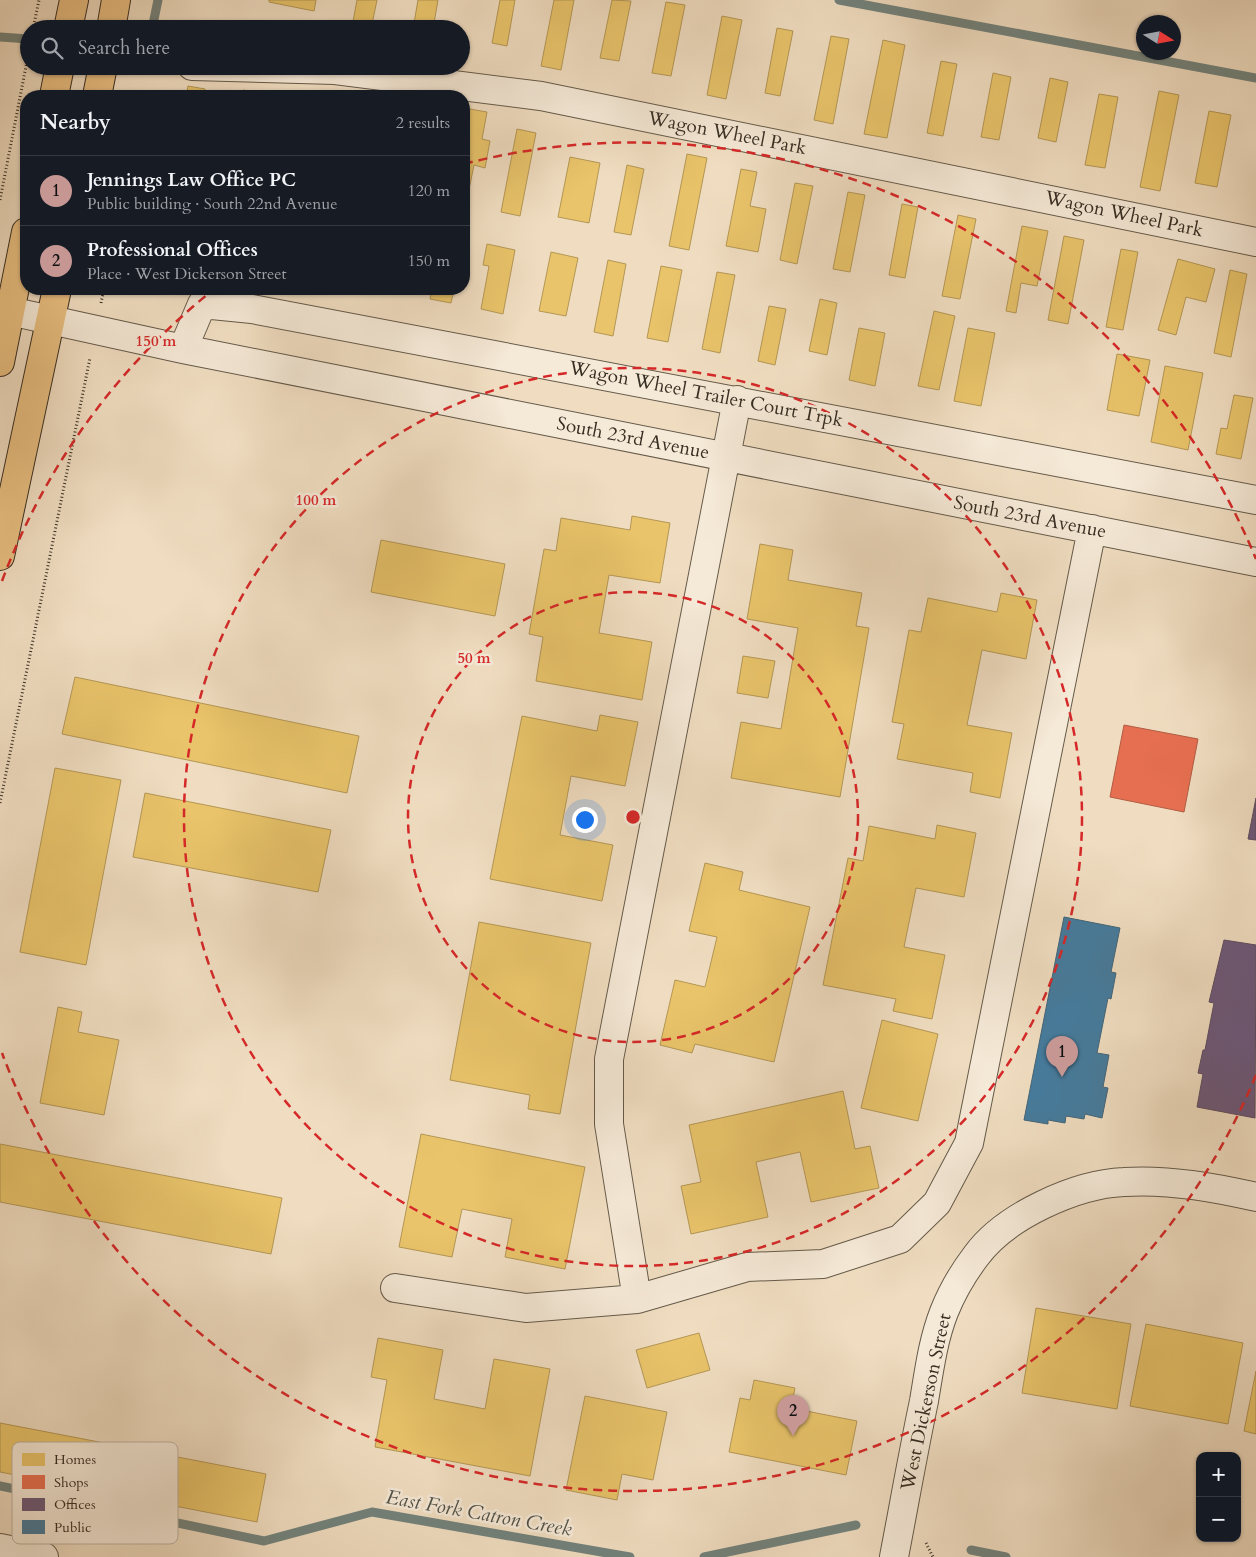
<!DOCTYPE html>
<meta charset="utf-8">
<style>
:root{--surface:#171b24;--page:#242831;--text:#f1f3f6;--muted:#9ea1a6;--line:#363941;--accent:#c59692}
body{margin:0;font-family:Cardo,serif;background:var(--page);color:var(--text)}
.controls{position:absolute;right:15px;bottom:15px;display:grid;overflow:hidden;border-radius:10px;box-shadow:0 1px 4px #0004}
.controls button{width:45px;height:45px;display:grid;place-items:center;padding:0;border:0;border-bottom:1px solid var(--line);background:var(--surface);color:var(--text);font:25px sans-serif}
.compass{position:absolute;left:1136px;top:15px;width:45px;height:45px;border-radius:50%;background:var(--surface);box-shadow:0 1px 4px #0004;rotate:101deg}
.you{position:absolute;left:584px;top:819px;width:18px;height:18px;margin:-12px;border:4px solid #fff;border-radius:50%;background:#1a73e8;box-shadow:0 0 0 8px #1a73e833}
.badge{display:grid;place-items:center;width:32px;height:32px;border-radius:50%;background:var(--accent);color:#111;font-size:16px;font-weight:700}
.pin{position:absolute;translate:-50% -41px;filter:drop-shadow(0 1px 2px #0008)}
.pin::after{content:'';position:absolute;top:26px;width:18px;height:15px;background:inherit;clip-path:polygon(0 0,100% 0,50% 100%)}
.list{margin:0;padding:0;list-style:none}
h2{display:flex;justify-content:space-between;align-items:center;height:65px;margin:0;padding:0 20px;font-size:21px}
h2 small{font-size:16px;font-weight:400;color:var(--muted)}
.list li{display:grid;grid-template-columns:32px 1fr auto;gap:15px;align-items:center;box-sizing:border-box;height:70px;padding:0 20px;border-top:1px solid var(--line)}
.list b{display:block;font-size:19px;white-space:nowrap}
.list p{margin:0;font-size:16px;white-space:nowrap;color:var(--muted)}
.list em{font-size:16px;font-style:normal;color:var(--muted)}
.icon{flex:none;width:28px;height:28px;fill:none;stroke:currentColor;stroke-width:2;stroke-linecap:round;stroke-linejoin:round}
.map{position:relative;flex:none;width:1256px;height:1557px;overflow:hidden}
.search{position:absolute;background:var(--surface);box-shadow:0 1px 4px #0004;left:20px;top:20px;width:450px;height:55px;display:flex;align-items:center;gap:12px;box-sizing:border-box;padding:0 18px;border-radius:28px;color:var(--muted);font-size:19px}
.panel{position:absolute;background:var(--surface);box-shadow:0 1px 4px #0004;left:20px;top:90px;width:450px;height:205px;border-radius:20px}
.map>svg:first-child{display:block}
.homes{fill:#e9c46a;stroke:#b49755}
.shops{fill:#e76f51;stroke:#b25c43}
.offices{fill:#6d597a;stroke:#5d4c60}
.public{fill:#457b9d;stroke:#416478}
.lines{fill:none;stroke-linecap:round;stroke-linejoin:round}
.stream{stroke:#73837d;stroke-width:9}
.minor-casing{stroke:#655a4a;stroke-width:30}
.major-casing{stroke:#372e23;stroke-width:30}
.path{stroke:#372e23;stroke-width:3;stroke-dasharray:1 2.5;stroke-linecap:butt}
.minor{stroke:#f5e9d7;stroke-width:28}
.major{stroke:#e8be80;stroke-width:28}
.ring{fill:none;stroke:#d62828;stroke-width:2.5;stroke-dasharray:9 6}
.labels{text-anchor:middle;dominant-baseline:central;stroke-width:5;stroke-linejoin:round;paint-order:stroke}
.street-label{font-size:19px;fill:#372e23;stroke:#f5e9d7}
.water-label{font-size:20px;font-style:italic;fill:#505148;stroke:#f5e9d7}
.key{fill:#f5e9d7;stroke:#bcb1a1;stroke-width:1}
.key-label{font-size:14px;fill:#372e23}
.centre{fill:#d62828;stroke:#f5e9d7;stroke-width:2.5}
.ring-label{font-size:15px;text-anchor:middle;font-weight:bold;fill:#d62828;stroke:#f5e9d7;stroke-width:5;stroke-linejoin:round;paint-order:stroke}
</style>
<div class="map">
<svg width="1256" height="1557" viewBox="0 0 1256 1557">
<rect width="100%" height="100%" fill="#f0ddc1"/>
<filter id="stains"><feTurbulence type="fractalNoise" baseFrequency=".004" numOctaves="4"/><feColorMatrix values="0 0 0 0 .2 0 0 0 0 .09 0 0 0 0 .02 0 0 0 .5 -.17"/></filter>
<radialGradient id="worn" r=".72"><stop offset=".6" stop-color="#630" stop-opacity="0"/><stop offset="1" stop-color="#630" stop-opacity=".3"/></radialGradient>
<path class="homes" d="M269,0H316L314,11L269,2Z
M357,0H377L371,29L352,27Z
M418,0H438L433,29H413Z
M500,0H515L507,46L492,43Z
M554,0H574L561,70L541,66Z
M612,0L631,1L619,61L600,58Z
M666,2L685,5L671,76L652,73Z
M722,16L742,20L726,99L707,95Z
M777,28L793,31L780,96L765,93Z
M831,36L849,39L833,124L814,120Z
M883,40L905,45L887,138L864,134Z
M941,61L957,64L943,136L927,133Z
M993,73L1011,77L999,140L981,137Z
M1050,78L1068,82L1056,142L1038,138Z
M188,86L205,89L204,96H186Z
M243,90L260,93L259,96H241Z
M1159,91L1179,95L1160,191L1140,187Z
M358,92L379,96H357Z
M1099,94L1118,97L1105,168L1085,165Z
M464,108L487,112L482,139L490,141L485,168L474,165L465,209Z
M1209,111L1231,115L1217,187L1195,183Z
M517,129L536,133L520,216L501,212Z
M687,154L707,158L689,250L669,246Z
M570,157L600,163L589,223L558,217Z
M627,165L644,169L631,235L614,232Z
M741,169L757,172L750,206L766,209L758,252L726,246Z
M795,183L813,186L797,264L780,260Z
M848,192L865,195L850,272L833,269Z
M902,204L918,207L905,278L889,275Z
M958,215L976,219L960,299L942,296Z
M1022,226L1048,231L1037,286L1021,283L1016,313L1006,311Z
M1064,236L1084,240L1068,324L1048,320Z
M487,244L515,250L503,314L481,309L489,266L483,265Z
M1121,249L1138,252L1123,330L1106,327Z
M551,252L578,258L566,316L539,311Z
M1178,259L1215,269L1206,302L1186,297L1176,335L1158,330Z
M608,260L626,264L613,336L594,332Z
M661,266L682,270L668,342L647,338Z
M1230,270L1247,274L1231,357L1214,353Z
M717,272L735,275L720,353L702,349Z
M432,289H454L451,303L430,299Z
M820,299L837,303L827,355L809,351Z
M769,306L786,309L775,365L758,361Z
M934,311L955,316L939,390L918,386Z
M859,328L885,333L875,386L849,380Z
M968,328L995,333L981,406L954,401Z
M1117,354L1150,360L1139,416L1107,410Z
M1165,366L1203,373L1188,450L1151,442Z
M1234,395L1253,398L1241,459L1216,454L1221,428L1227,429Z
M632,516L670,523L660,583L609,575L599,633L652,642L642,700L536,681L543,637L529,634L544,549L556,551L561,518L630,530Z
M381,540L505,564L495,616L371,592Z
M760,544L793,550L788,580L862,593L856,626L869,628L840,797L731,778L741,722L781,729L798,628L747,619Z
M1001,593L1037,600L1026,659L982,650L967,725L1012,733L1000,798L970,792L973,773L897,759L904,724L892,722L909,630L921,632L928,598L997,612Z
M743,656L775,661L768,698L737,693Z
M75,677L359,736L347,793L62,734Z
M600,715L638,722L625,786L571,776L560,835L613,845L602,901L490,879L522,716L597,731Z
M55,768L121,780L86,965L20,952Z
M145,793L331,830L318,892L133,857Z
M937,825L976,833L964,897L916,888L904,947L945,955L932,1019L893,1011L896,999L823,985L848,858L863,861L869,826L935,839Z
M705,863L743,872L739,890L810,907L774,1062L695,1044L692,1053L660,1045L675,980L705,987L717,937L689,931Z
M479,922L591,943L560,1114L528,1109L530,1095L450,1080Z
M58,1007L82,1012L78,1032L119,1040L104,1115L40,1103Z
M882,1020L938,1034L918,1121L861,1108Z
M843,1091L855,1149L870,1146L879,1188L811,1202L800,1152L756,1162L768,1217L691,1234L681,1186L701,1182L689,1125Z
M421,1134L585,1167L565,1269L505,1257L512,1219L462,1209L452,1257L399,1247Z
M0,1144L282,1198L271,1254L0,1202Z
M1036,1308L1131,1324L1117,1409L1022,1393Z
M1146,1324L1243,1343L1228,1424L1130,1406Z
M699,1333L710,1370L647,1388L636,1350Z
M378,1338L443,1350L434,1399L485,1409L494,1359L550,1369L530,1476L375,1447L387,1380L371,1377Z
M1256,1371V1434L1244,1431Z
M754,1380L795,1388L791,1408L857,1421L846,1475L729,1452L740,1398L750,1400Z
M585,1396L667,1412L653,1480L622,1474L617,1500L566,1490Z
M0,1423L266,1474L257,1522L0,1472Z"/>
<path class="shops" d="M1124,725L1198,739L1184,812L1110,797Z"/>
<path class="offices" d="M1256,798V840L1248,839Z
M1224,940L1256,945L1255,1118L1197,1107L1203,1074L1198,1073L1203,1050H1205L1214,1003L1209,1002Z"/>
<path class="public" d="M1064,917L1120,928L1111,972L1116,973L1111,999L1108,998L1097,1053L1109,1055L1103,1087L1108,1088L1102,1118L1085,1114L1084,1119L1066,1116L1065,1123L1048,1120V1124L1024,1120Z"/>
<g class="lines">
<path class="stream" d="M839,0L1256,78
M152,29L158,0
M0,37L29,39
M0,1486L264,1541L372,1512L630,1557
M971,1550L1006,1557
M704,1557L856,1525"/>
<g class="minor-casing">
<path id="minor" d="M192,66L335,70L541,96L1256,242
M0,309L183,349L1256,562
M183,349L202,304L252,309L1256,500
M395,1288L526,1308L637,1299L747,1267L823,1264L900,1239L937,1203L969,1143L1092,529
M637,1299L609,1124V1059L737,400
M0,1548L44,1557
M894,1557C904,1505 913,1453 924,1401C929,1371 933,1340 944,1312C952,1292 963,1273 976,1256C1005,1216 1076,1184 1124,1182C1168,1179 1214,1187 1256,1197"/>
</g>
<g class="major-casing">
<path id="major" d="M68,29L74,0
M111,29L116,0
M54,96L60,66
M97,96L103,66
M0,362L26,232
M0,556L57,289"/>
</g>
<path class="path" d="M33,29L39,0
M0,200L29,51
M101,303L104,289
M0,803L90,358
M926,1543L933,1557"/>
<use href="#minor" class="minor"/>
<use href="#major" class="major"/>
</g>
<g class="ring">
<circle cx="633" cy="817" r="225"/>
<circle cx="633" cy="817" r="449"/>
<path d="M1256 1075A674 674 0 0 1 2 1053M2 581A674 674 0 0 1 213 290M464 164A674 674 0 0 1 1256 559"/>
</g>
<g class="labels">
<g class="street-label">
<text transform="translate(727 133) rotate(11)">Wagon Wheel Park</text>
<text transform="translate(1124 214) rotate(12)">Wagon Wheel Park</text>
<text transform="translate(706 394) rotate(11)">Wagon Wheel Trailer Court Trpk</text>
<text transform="translate(633 438) rotate(11)">South 23rd Avenue</text>
<text transform="translate(1030 517) rotate(11)">South 23rd Avenue</text>
<text transform="translate(926 1402) rotate(-78)">West Dickerson Street</text>
</g>
<g class="water-label">
<text transform="translate(479 1513) rotate(10)">East Fork Catron Creek</text>
</g>
</g>
<rect x="12" y="1442" width="166" height="102" rx="8" class="key"/>
<rect x="22" y="1453" width="23" height="13" fill="#e9c46a"/>
<rect x="22" y="1475" width="23" height="14" fill="#e76f51"/>
<rect x="22" y="1498" width="23" height="13" fill="#6d597a"/>
<rect x="22" y="1520" width="23" height="14" fill="#457b9d"/>
<g class="key-label">
<text x="54" y="1464">Homes</text>
<text x="54" y="1487">Shops</text>
<text x="54" y="1509">Offices</text>
<text x="54" y="1532">Public</text>
</g>
<circle cx="633" cy="817" r="8" class="centre"/>
<g class="ring-label">
<text x="156" y="346">150 m</text>
<text x="316" y="505">100 m</text>
<text x="474" y="663">50 m</text>
</g>
<rect width="100%" height="100%" filter="url(#stains)"/>
<rect width="100%" height="100%" fill="url(#worn)"/>
</svg>
<div class="controls">
<button>+</button>
<button>−</button>
</div>
<svg class="compass" viewBox="-18 -18 36 36"><path d="M0-13l5 13h-10z" fill="#e53935"/><path d="M0 13l5-13h-10z" fill="#9ea1a6"/></svg>
<div class="you"></div>
<div class="pin badge" style="left:1062px;top:1077px">1</div>
<div class="pin badge" style="left:793px;top:1436px">2</div>
<div class="search"><svg class="icon" aria-label="search" viewBox="0 0 24 24"><circle cx="10" cy="10" r="6"/><path d="M15 15l6 6"/></svg>Search here</div>
<section class="panel">
<h2>Nearby<small>2 results</small></h2>
<ul class="list">
<li><span class="badge">1</span><div><b>Jennings Law Office PC</b><p>Public building · South 22nd Avenue</p></div><em>120 m</em></li>
<li><span class="badge">2</span><div><b>Professional Offices</b><p>Place · West Dickerson Street</p></div><em>150 m</em></li>
</ul>
</section>
</div>
